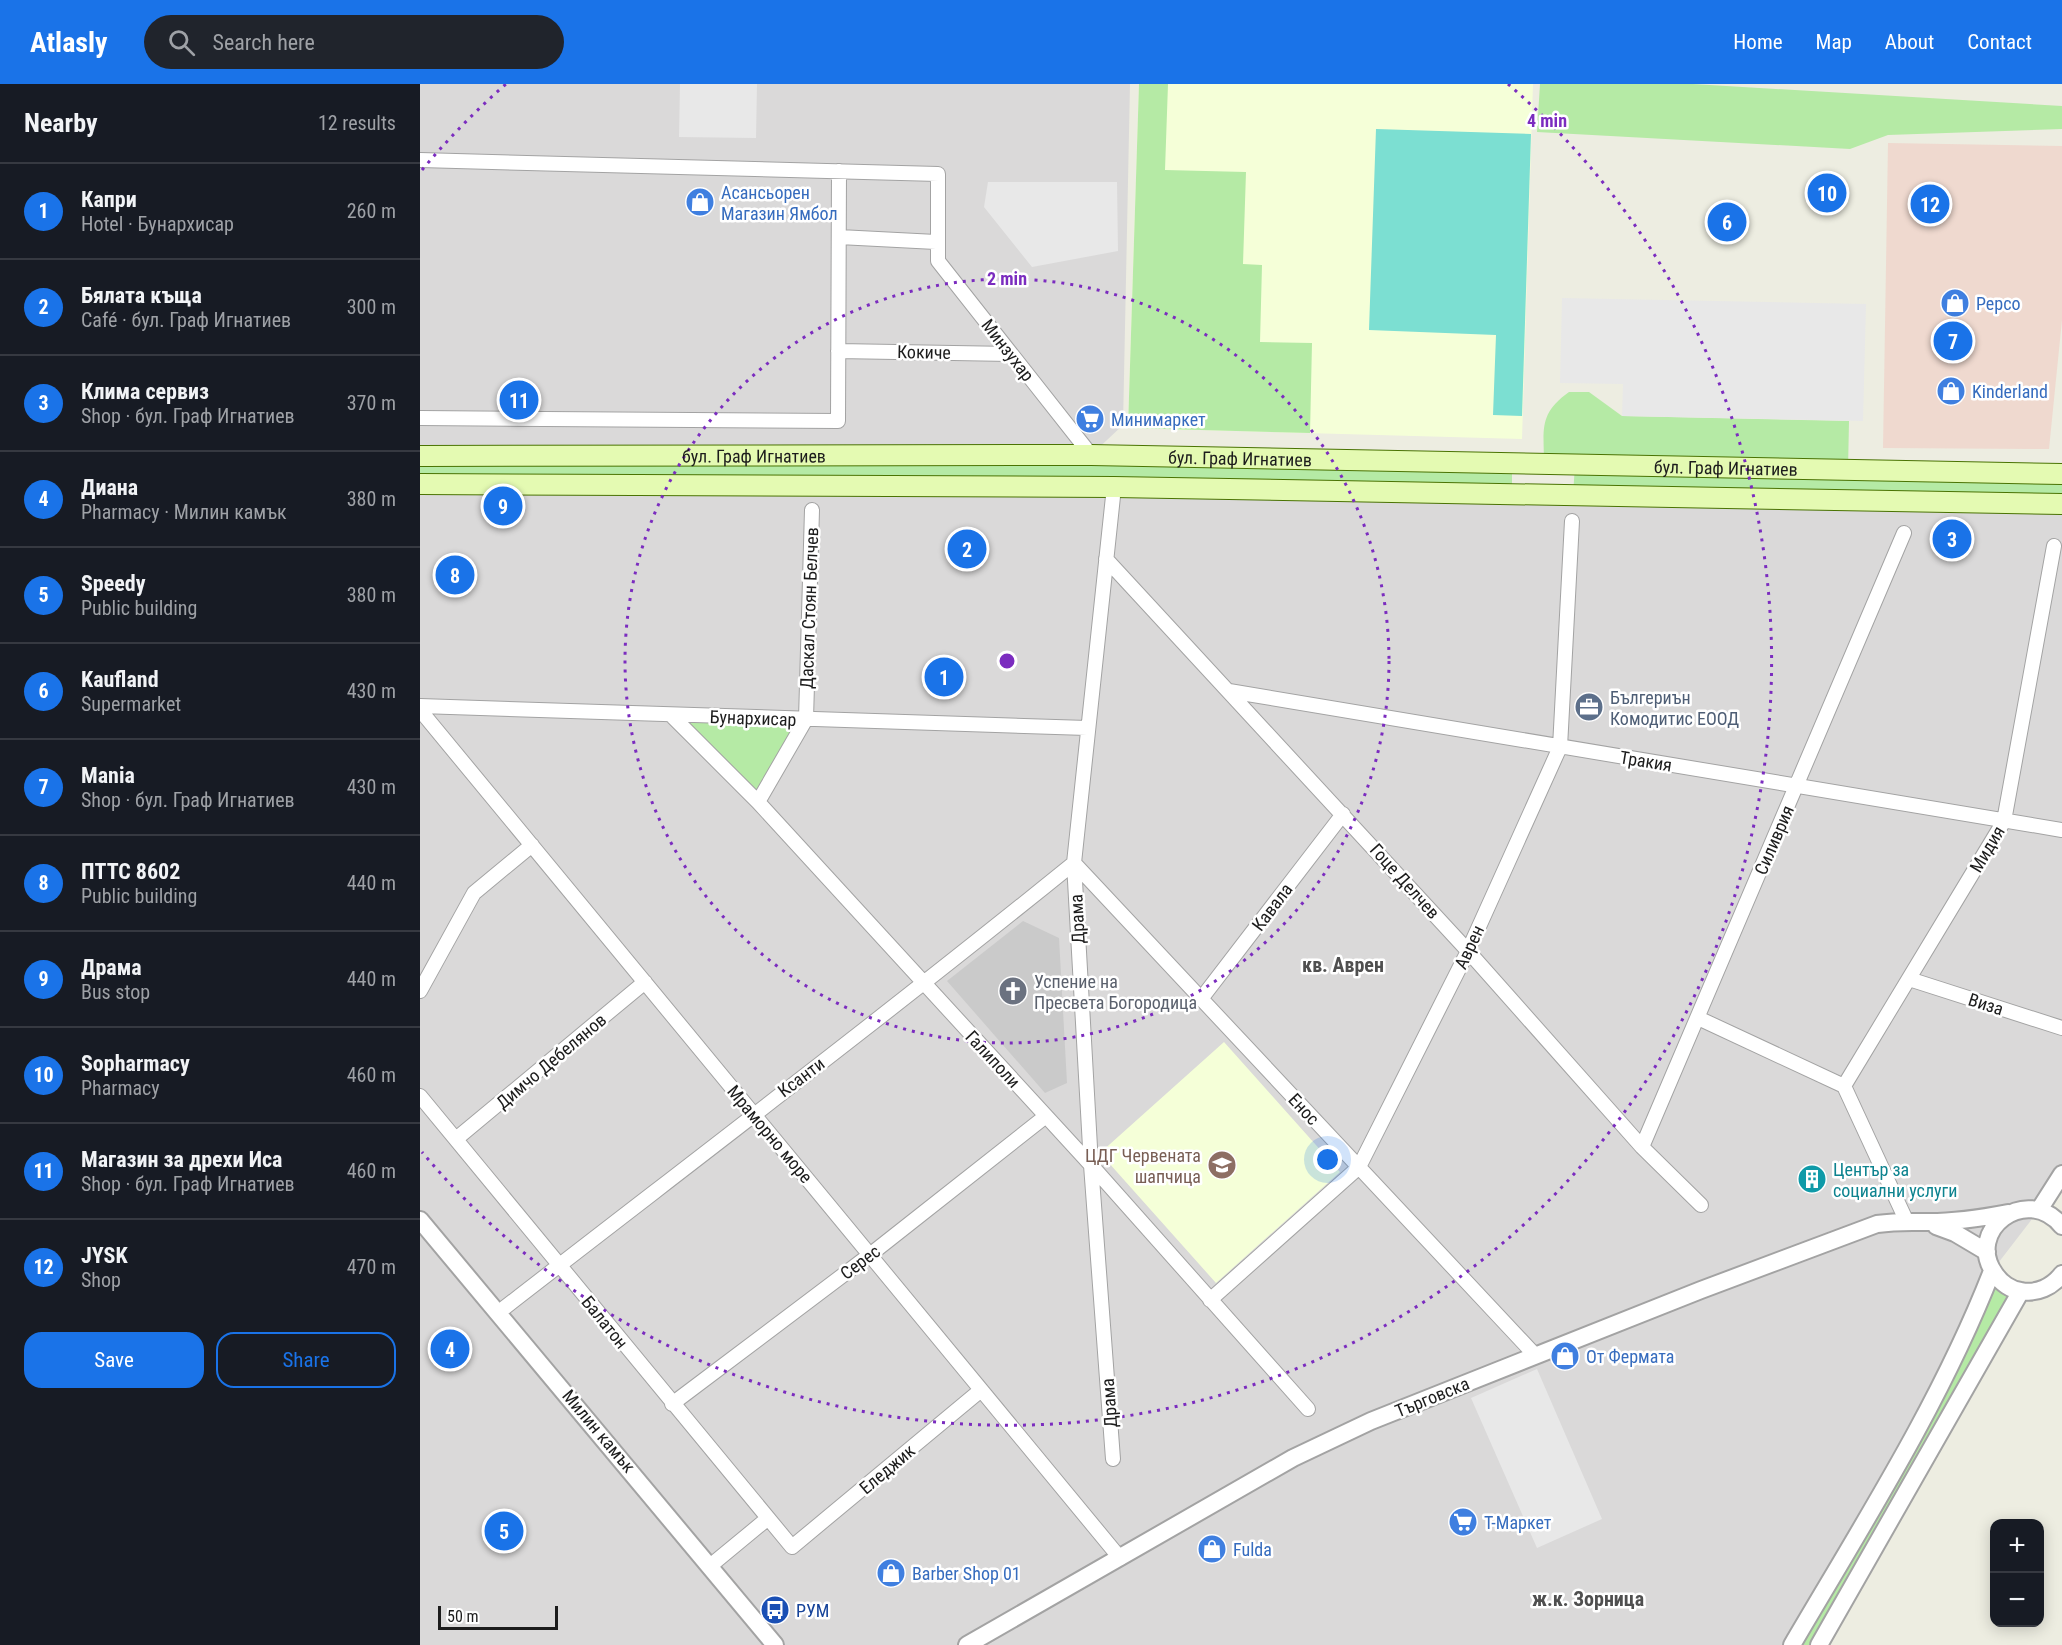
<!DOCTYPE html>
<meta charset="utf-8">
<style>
:root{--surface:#171b24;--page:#20242c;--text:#f1f3f6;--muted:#9ea1a6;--line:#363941;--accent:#1a73e8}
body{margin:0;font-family:"Roboto Condensed",sans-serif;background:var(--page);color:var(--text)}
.controls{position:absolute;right:18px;bottom:18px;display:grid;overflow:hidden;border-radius:12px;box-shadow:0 3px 15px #0003}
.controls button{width:54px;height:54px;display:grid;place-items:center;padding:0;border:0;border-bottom:2px solid var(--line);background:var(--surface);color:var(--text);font:30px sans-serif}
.scale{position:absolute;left:18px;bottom:15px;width:120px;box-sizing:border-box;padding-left:6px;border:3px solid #1c1c1c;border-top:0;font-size:16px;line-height:21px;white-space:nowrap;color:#1c1c1c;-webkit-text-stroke:4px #fff;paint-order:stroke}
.you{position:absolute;left:908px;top:1076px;width:21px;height:21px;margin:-15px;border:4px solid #fff;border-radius:50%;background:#1a73e8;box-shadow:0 0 0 9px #1a73e833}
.badge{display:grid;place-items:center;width:39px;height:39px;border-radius:50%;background:var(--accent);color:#fff;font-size:20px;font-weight:700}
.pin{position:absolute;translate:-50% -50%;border:3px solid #fff;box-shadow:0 2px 6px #0006}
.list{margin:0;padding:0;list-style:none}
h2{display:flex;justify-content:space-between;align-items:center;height:78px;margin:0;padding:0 24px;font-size:26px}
h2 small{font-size:20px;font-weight:400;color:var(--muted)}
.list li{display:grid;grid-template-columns:39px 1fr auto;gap:18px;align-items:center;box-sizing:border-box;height:96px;padding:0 24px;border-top:2px solid var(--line)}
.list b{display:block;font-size:22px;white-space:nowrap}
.list p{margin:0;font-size:20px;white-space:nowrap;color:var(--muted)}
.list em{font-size:20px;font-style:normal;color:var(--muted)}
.actions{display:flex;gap:12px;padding:18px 24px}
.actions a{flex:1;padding:14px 0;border:2px solid var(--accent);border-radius:18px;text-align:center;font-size:21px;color:var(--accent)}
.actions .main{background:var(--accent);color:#fff}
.icon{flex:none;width:33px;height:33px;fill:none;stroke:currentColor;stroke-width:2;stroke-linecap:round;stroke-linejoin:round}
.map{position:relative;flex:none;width:1642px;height:1561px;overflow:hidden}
header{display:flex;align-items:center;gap:36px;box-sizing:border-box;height:84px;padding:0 30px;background:var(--accent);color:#fff}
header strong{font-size:28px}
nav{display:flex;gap:33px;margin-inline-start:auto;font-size:21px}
.search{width:420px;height:54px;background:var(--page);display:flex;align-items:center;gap:15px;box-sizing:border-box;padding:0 21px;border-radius:33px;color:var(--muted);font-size:22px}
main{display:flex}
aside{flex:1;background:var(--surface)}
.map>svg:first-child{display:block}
.residential{fill:#dad9d9}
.commercial{fill:#efd9cf}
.education{fill:#f5ffd8}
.religious{fill:#cacaca}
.grass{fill:#b5eaa5}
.pitch{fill:#7cdfd2}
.parking{fill:#e8e8e8}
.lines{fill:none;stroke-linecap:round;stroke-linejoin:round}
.minor-casing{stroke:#a3a3a3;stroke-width:16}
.tertiary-casing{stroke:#a3a3a3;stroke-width:20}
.secondary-casing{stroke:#4a7303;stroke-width:22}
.minor{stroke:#fff;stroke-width:14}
.tertiary{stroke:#fff;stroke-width:16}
.secondary{stroke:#e4fab2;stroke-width:20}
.ring{fill:none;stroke:#7b2cbf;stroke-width:3;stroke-dasharray:3 6}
.labels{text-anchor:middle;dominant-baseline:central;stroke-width:5;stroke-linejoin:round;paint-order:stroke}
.shop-label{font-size:18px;fill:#366cbe;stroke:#fff;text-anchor:start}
.street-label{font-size:18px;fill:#1c1c1c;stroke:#fff}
.service-label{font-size:18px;fill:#4e5e75;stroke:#fff;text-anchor:start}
.worship-label{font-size:18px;fill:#5b616d;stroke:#fff;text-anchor:start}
.education-label{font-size:18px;fill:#785e54;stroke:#fff;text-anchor:end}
.culture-label{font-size:18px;fill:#0d838f;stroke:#fff;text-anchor:start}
.transit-label{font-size:18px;fill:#164399;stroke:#fff;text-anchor:start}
.neighbourhood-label{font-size:20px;font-weight:bold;fill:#4f4f4f;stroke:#fff}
.centre{fill:#7b2cbf;stroke:#fff;stroke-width:3}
.ring-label{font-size:18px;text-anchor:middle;font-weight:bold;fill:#7b2cbf;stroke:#fff;stroke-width:5;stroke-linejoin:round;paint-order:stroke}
</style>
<header>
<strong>Atlasly</strong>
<div class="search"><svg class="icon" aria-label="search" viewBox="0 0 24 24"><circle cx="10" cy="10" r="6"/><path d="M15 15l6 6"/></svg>Search here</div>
<nav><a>Home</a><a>Map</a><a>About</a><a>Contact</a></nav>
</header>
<main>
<aside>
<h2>Nearby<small>12 results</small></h2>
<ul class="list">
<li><span class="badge">1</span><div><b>Капри</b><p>Hotel · Бунархисар</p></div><em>260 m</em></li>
<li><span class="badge">2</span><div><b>Бялата къща</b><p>Café · бул. Граф Игнатиев</p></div><em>300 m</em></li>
<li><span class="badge">3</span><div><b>Клима сервиз</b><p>Shop · бул. Граф Игнатиев</p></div><em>370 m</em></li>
<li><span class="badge">4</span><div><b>Диана</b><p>Pharmacy · Милин камък</p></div><em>380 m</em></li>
<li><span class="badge">5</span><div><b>Speedy</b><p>Public building</p></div><em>380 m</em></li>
<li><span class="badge">6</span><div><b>Kaufland</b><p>Supermarket</p></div><em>430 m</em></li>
<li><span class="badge">7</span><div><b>Mania</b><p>Shop · бул. Граф Игнатиев</p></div><em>430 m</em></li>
<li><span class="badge">8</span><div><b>ПТТС 8602</b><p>Public building</p></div><em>440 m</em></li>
<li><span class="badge">9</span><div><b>Драма</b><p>Bus stop</p></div><em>440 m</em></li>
<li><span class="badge">10</span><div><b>Sopharmacy</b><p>Pharmacy</p></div><em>460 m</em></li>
<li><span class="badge">11</span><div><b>Магазин за дрехи Иса</b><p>Shop · бул. Граф Игнатиев</p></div><em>460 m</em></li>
<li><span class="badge">12</span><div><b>JYSK</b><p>Shop</p></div><em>470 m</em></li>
</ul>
<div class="actions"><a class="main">Save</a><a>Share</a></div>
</aside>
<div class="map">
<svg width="1642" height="1561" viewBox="0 0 1642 1561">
<rect width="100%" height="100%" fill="#edede1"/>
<path class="residential" d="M0,0H710L703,341L671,371L694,403L1642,420V1090L1619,1126L1572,1187L1555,1232L1372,1561H0Z"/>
<path class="commercial" d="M1468,59L1642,62V236L1629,365L1463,364Z"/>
<path class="education" d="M719,0H1113L1102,355L708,344Z
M804,958L920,1088L796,1199L680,1069Z"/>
<path class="religious" d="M603,837L639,854L647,999L625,1009L527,897Z"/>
<path class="grass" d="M719,0H748L745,86L826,88L823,180L842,181L840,258L892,259L890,349L708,344Z
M1120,0H1273L1642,22V45L1468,51L1430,65L1117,48Z
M1149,308H1169L1202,332L1429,337L1428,386L1642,390V420L1153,411L1155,381L1124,380C1124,346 1118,330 1149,308Z
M0,372L1092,380V410L0,400Z
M251,631L386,635L338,718Z
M1572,1187L1601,1207L1399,1561H1372L1449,1429Z"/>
<path class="pitch" d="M956,45L1111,50L1102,332L1073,331L1076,251L949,246Z"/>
<path class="parking" d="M260,0H337L336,54L259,53Z
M568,98H697L698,167L612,183L564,123Z
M1142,214L1446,220L1443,337L1202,332L1203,300L1140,299Z
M1117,1285L1182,1435L1117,1464L1051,1314Z"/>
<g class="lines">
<g class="minor-casing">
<path id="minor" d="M0,76L518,90V177L671,371
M419,153L516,158
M418,267L591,270
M0,334L418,337L419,87
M686,475L1048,867L1222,1063L1281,1121
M809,607L1642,746
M0,622L667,644
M0,626L700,1474
M251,631L338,718L671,1081L888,1325
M338,718L386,635L392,426
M1489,895L1642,944
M0,907L54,809L112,761
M781,915L923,730
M1278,934L1424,1002L1486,1136
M1424,1002L1584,737L1634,462
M0,1012L372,1463L561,1306
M36,1055L225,898
M1222,1063L1484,449
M790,1216L939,1083L1048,867L1140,663L1152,437
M79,1228C271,1079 465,932 654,779L1115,1271
M252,1320L451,1170L626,1032
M693,1375L671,1081L654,779L694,403
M290,1482L347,1435"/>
</g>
<g class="tertiary-casing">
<path id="tertiary" d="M1619,1126L1642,1090
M0,1136L355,1561
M1516,1142L1535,1149L1567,1168
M1642,1142C1606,1099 1544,1147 1575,1190C1581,1199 1591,1206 1601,1207C1617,1210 1632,1203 1642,1190
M547,1561L873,1374L951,1337L1281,1206L1457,1140C1478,1137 1489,1138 1509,1138C1536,1138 1562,1134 1588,1129
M1372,1561C1443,1440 1521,1318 1572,1187
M1399,1561L1601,1207"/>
</g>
<g class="secondary-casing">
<g id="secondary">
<path id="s1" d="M0,372L671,371L1642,390"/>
<path d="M0,400L694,403L1642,420"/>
</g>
</g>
<use href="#minor" class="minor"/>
<use href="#tertiary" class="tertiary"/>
<use href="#secondary" class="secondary"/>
</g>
<g class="ring">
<circle cx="587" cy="577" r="382"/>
<path d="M2 86A764 764 0 0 1 86 0M1088 0A764 764 0 1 1 2 1068"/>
</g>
<defs>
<g id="shop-disc" transform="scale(1.5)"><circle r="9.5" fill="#3f7fe0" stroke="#fff"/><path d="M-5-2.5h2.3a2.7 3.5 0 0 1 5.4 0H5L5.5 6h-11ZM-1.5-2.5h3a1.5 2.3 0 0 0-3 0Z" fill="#fff"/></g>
<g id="supermarket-disc" transform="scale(1.5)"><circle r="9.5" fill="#3f7fe0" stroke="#fff"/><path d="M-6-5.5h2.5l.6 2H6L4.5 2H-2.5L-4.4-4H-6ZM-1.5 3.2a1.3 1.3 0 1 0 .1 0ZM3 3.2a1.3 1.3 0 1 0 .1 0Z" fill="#fff"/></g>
<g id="office-disc" transform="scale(1.5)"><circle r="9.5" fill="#5c6f8a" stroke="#fff"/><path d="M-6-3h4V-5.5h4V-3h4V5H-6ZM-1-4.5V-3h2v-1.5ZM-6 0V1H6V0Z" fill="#fff"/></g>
<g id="church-disc" transform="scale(1.5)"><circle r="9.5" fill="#6b7280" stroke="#fff"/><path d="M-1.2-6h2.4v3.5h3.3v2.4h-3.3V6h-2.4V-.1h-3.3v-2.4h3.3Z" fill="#fff"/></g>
<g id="school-disc" transform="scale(1.5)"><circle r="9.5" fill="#8d6e63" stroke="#fff"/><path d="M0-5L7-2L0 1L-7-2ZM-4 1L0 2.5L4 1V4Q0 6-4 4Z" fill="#fff"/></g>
<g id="building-disc" transform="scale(1.5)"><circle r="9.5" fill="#0f9aa8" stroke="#fff"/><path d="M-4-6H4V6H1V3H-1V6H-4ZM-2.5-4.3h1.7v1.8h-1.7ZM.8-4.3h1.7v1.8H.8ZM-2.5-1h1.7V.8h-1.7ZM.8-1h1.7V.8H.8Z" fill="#fff"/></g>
<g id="bus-disc" transform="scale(1.5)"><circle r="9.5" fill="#1a4fb4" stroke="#fff"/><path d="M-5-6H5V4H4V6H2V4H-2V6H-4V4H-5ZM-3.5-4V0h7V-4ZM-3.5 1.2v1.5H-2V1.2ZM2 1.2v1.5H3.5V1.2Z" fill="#fff"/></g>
</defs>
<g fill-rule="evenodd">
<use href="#shop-disc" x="280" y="118"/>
<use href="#shop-disc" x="1535" y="219"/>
<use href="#shop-disc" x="1531" y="307"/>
<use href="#supermarket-disc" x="670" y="335"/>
<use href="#office-disc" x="1169" y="623"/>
<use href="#church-disc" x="593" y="907"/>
<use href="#school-disc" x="802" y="1081"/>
<use href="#building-disc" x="1392" y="1095"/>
<use href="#shop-disc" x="1145" y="1272"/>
<use href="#supermarket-disc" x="1043" y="1438"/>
<use href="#shop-disc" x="792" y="1465"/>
<use href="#shop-disc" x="471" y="1489"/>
<use href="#bus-disc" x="355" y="1526"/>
</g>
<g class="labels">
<g class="shop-label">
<text x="301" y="108">Асансьорен<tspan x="301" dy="21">Магазин Ямбол</tspan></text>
<text x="1556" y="219">Pepco</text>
<text x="1552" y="307">Kinderland</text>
<text x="691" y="335">Минимаркет</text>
<text x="1166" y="1272">От Фермата</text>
<text x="1064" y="1438">Т-Маркет</text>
<text x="813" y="1465">Fulda</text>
<text x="492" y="1489">Barber Shop 01</text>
</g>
<g class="street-label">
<text transform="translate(588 266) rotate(52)">Минзухар</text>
<text transform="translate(504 268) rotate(1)">Кокиче</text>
<text stroke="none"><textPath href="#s1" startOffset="334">бул. Граф Игнатиев</textPath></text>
<text stroke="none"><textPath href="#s1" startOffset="820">бул. Граф Игнатиев</textPath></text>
<text stroke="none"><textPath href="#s1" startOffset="1306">бул. Граф Игнатиев</textPath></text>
<text transform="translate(389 524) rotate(-88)">Даскал Стоян Белчев</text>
<text transform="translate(333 634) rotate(2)">Бунархисар</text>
<text transform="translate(1226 677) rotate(9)">Тракия</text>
<text transform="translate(1354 756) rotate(-67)">Силиврия</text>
<text transform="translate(1567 765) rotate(-59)">Мидия</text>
<text transform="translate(985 797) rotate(48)">Гоце Делчев</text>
<text transform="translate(852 823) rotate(-53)">Кавала</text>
<text transform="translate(657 835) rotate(-93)">Драма</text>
<text transform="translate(1049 863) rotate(-65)">Аврен</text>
<text transform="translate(1566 920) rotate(18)">Виза</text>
<text transform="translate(573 975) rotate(47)">Галиполи</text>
<text transform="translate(131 977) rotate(-40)">Димчо Дебелянов</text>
<text transform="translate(381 993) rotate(-37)">Ксанти</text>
<text transform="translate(884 1025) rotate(47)">Енос</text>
<text transform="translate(350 1050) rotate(50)">Мраморно море</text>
<text transform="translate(440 1178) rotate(-37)">Серес</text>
<text transform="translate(185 1238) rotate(51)">Балатон</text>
<text transform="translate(1012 1313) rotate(-22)">Търговска</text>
<text transform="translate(689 1319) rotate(-94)">Драма</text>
<text transform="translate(179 1347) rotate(50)">Милин камък</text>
<text transform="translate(467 1385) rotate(-40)">Еледжик</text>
</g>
<g class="service-label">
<text x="1190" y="613">Бългериън<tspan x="1190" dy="21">Комодитис ЕООД</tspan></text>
</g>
<g class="worship-label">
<text x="614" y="897">Успение на<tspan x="614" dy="21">Пресвета Богородица</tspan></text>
</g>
<g class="education-label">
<text x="781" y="1071">ЦДГ Червената<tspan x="781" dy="21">шапчица</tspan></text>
</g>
<g class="culture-label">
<text x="1413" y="1085">Център за<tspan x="1413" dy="21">социални услуги</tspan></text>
</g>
<g class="transit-label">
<text x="376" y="1526">РУМ</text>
</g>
<g class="neighbourhood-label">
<text x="923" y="881">кв. Аврен</text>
<text x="1168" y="1515">ж.к. Зорница</text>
</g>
</g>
<circle cx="587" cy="577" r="9" class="centre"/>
<g class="ring-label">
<text x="1127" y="43">4 min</text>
<text x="587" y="201">2 min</text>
</g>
</svg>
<div class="controls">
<button>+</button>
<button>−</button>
</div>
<div class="scale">50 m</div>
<div class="you"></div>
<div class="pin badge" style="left:524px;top:593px">1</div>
<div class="pin badge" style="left:547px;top:465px">2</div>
<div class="pin badge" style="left:1532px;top:455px">3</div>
<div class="pin badge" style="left:30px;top:1265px">4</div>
<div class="pin badge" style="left:84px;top:1447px">5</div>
<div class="pin badge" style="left:1307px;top:138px">6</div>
<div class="pin badge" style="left:1533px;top:257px">7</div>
<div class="pin badge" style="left:35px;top:491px">8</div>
<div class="pin badge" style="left:83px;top:422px">9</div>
<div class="pin badge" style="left:1407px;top:109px">10</div>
<div class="pin badge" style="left:99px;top:316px">11</div>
<div class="pin badge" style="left:1510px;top:120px">12</div>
</div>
</main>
